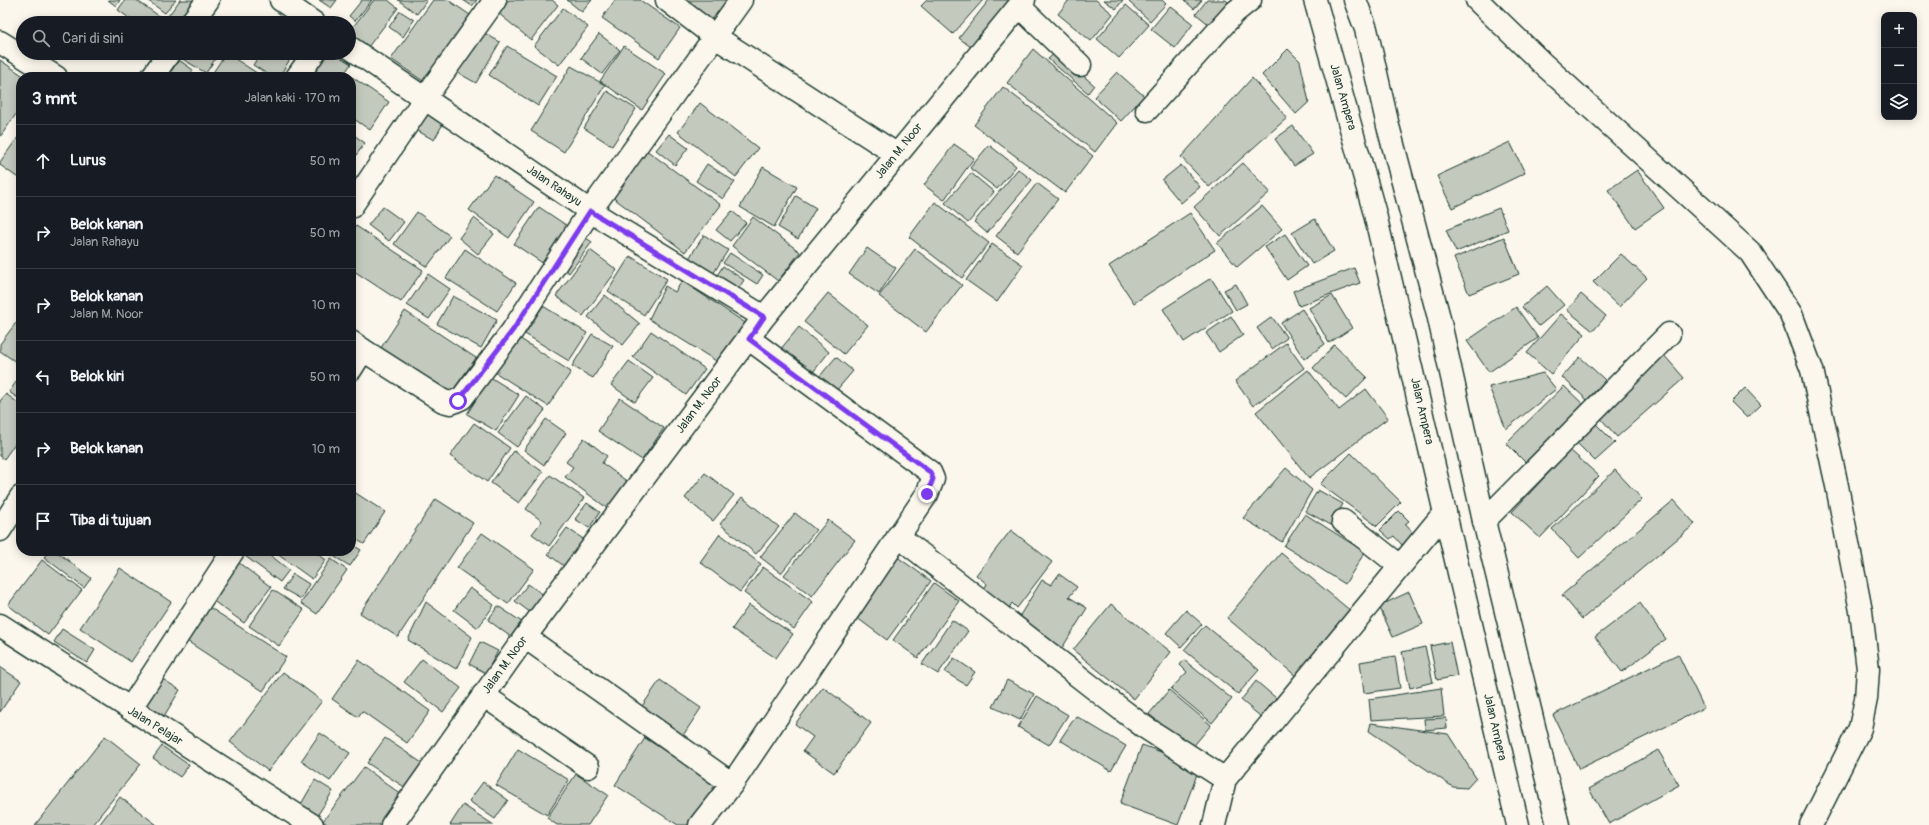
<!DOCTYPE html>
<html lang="id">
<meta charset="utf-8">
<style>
:root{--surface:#171b24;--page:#20242c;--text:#f1f3f6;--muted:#9ea1a6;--line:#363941}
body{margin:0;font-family:Pangolin,sans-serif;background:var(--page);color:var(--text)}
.controls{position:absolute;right:12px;top:12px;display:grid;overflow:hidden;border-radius:8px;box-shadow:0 2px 10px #0003}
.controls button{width:36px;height:36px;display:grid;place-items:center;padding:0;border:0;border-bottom:1px solid var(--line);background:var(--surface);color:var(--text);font:20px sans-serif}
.stop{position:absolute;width:12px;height:12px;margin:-9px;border:3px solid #7c3aed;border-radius:50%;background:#fff}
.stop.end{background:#7c3aed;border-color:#fff;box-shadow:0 1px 4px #0008}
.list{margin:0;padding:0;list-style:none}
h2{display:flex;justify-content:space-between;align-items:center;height:52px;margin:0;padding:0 16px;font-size:17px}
h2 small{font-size:13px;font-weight:400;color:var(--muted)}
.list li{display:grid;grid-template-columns:26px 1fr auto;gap:12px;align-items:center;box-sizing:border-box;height:72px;padding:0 16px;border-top:1px solid var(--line)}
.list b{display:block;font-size:15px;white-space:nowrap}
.list p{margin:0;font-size:13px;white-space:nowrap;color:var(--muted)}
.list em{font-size:13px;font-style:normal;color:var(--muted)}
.icon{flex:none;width:22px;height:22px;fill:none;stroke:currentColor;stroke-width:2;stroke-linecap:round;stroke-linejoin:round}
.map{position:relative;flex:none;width:1929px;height:825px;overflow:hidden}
.search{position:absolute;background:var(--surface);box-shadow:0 2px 10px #0003;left:16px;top:16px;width:340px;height:44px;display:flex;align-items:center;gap:10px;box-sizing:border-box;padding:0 14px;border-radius:22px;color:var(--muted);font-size:15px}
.panel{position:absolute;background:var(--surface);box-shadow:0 2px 10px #0003;left:16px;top:72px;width:340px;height:484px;border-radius:16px}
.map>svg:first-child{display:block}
.building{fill:#c4c9be;stroke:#1f3d34}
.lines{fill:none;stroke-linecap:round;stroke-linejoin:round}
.minor-casing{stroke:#1f3d34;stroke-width:25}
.primary-casing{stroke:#1f3d34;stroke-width:25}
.minor{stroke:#fbf7ec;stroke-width:22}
.primary{stroke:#fbf7ec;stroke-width:22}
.route{stroke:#7c3aed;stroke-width:5}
.labels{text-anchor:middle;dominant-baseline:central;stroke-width:4;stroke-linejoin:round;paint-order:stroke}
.street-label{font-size:12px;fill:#1f3d34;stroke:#fbf7ec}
</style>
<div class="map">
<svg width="1929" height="825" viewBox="0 0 1929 825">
<rect width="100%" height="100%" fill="#fbf7ec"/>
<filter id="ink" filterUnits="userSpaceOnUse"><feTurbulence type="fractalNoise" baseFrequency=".025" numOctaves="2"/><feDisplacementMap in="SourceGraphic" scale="8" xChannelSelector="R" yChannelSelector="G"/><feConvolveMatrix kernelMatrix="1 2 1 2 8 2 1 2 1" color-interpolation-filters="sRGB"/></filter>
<g filter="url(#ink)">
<path class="building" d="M108,0H120L116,6Z
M125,0H136L162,18L159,23H136L118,10Z
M147,0H176L165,13Z
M180,0H200L183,23H178L168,16Z
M319,0H337L331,8Z
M362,0H372L355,21L349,16Z
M374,0H388L398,8L368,47L349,32Z
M398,0H427L417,14Z
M433,0H448L470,15L423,81L391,59Z
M463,0H477L472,6Z
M509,0H552L558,5L531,40L498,13Z
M567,0H592L582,12Z
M615,0H640L680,28L659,58L602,18Z
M685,0H729L712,22Z
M927,0H983L953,34L921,6Z
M989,0H1010L972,48L959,38Z
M1069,0H1096L1113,14L1091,41L1058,14Z
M1104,0H1123L1116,9Z
M1131,0H1162L1166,4L1150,21L1129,2Z
M1184,0H1202L1194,9Z
M1207,0H1226L1230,4L1211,26L1196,14Z
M1126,5L1149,25L1119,58L1097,39Z
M1170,6L1193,24L1175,48L1151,29Z
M563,8L588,27L559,65L534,46Z
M400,11L414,20L403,37L389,27Z
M479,30L500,42L476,83L455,71Z
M599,34L620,50L602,74L581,58Z
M507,46L557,76L538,106L489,75Z
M624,46L666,74L642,110L600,81Z
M1033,49L1117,123L1095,152L1007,83Z
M1288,49L1300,61L1309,102L1296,114L1262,75Z
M1056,52L1094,85L1088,93L1048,59Z
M184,53H219L206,73L181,58Z
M226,53L263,77H210Z
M261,53H287L292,56L279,77H272L253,65Z
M325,53H334L351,64L342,77H309Z
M0,60L25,77H21V107L0,137Z
M179,60L193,70L188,77H167Z
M571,66L605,85L564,152L531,131Z
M1117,72L1144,96L1121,121L1094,97Z
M352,77L389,102L370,130L351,117Z
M1252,78L1287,118L1209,187L1181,157Z
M1003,87L1093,156L1065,193L974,125Z
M607,91L636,109L612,146L584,128Z
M700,103L758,148L736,177L678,132Z
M427,112L444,122L434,140L416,130Z
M1293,126L1313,154L1294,166L1275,139Z
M21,133V180L0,165V162Z
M351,133L365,143L351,162Z
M669,134L688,148L675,165L656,150Z
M1510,142L1525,173L1452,208L1437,176Z
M954,144L974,158L944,200L924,185Z
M989,145L1016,166L997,189L970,168Z
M642,147L721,205L685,252L607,193Z
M1243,163L1270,192L1220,236L1194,207Z
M707,164L735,182L723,199L696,181Z
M1181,165L1200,187L1181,203L1162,180Z
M763,167L797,187L774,227L740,207Z
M1018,169L1032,180L987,233L974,222Z
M1637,170L1664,208L1635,228L1608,190Z
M971,173L994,192L968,223L945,203Z
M494,175L534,202L509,238L469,210Z
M1037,183L1058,199L1017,252L996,236Z
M796,196L816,208L798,239L778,227Z
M935,202L989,243L962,278L909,237Z
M1262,206L1282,229L1237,267L1217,243Z
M383,207L404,222L389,241L368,225Z
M539,207L569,227L544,264L514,244Z
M1499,208L1508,230L1456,252L1446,230Z
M732,211L746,223L730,241L716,230Z
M417,212L450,236L427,267L394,244Z
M1190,213L1215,250L1134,303L1109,266Z
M753,217L800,252L778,281L732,246Z
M474,218L494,234L478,254L459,238Z
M1315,219L1334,251L1312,264L1292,233Z
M356,226L423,270L401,302L351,269V233Z
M1285,234L1307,266L1287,280L1265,247Z
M704,235L728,250L710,279L686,263Z
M583,236L592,242L569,273L560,266Z
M1504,237L1519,274L1469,294L1454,258Z
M992,244L1023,265L997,302L966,280Z
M867,248L896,268L879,294L849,274Z
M465,249L516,283L497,311L446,278Z
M915,249L962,285L926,332L879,296Z
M590,250L617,270L583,316L556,296Z
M730,253L763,275L757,284L723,263Z
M1621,254L1647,278L1619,307L1593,282Z
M630,256L667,279L644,315L608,291Z
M723,266L744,280L735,294L714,280Z
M1354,268L1360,283L1299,306L1293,291Z
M428,274L450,289L429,319L407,305Z
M1211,278L1232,311L1184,342L1163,309Z
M682,281L750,326L721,364L649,319L665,286L675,292Z
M1236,284L1247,304L1236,310L1224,290Z
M1547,286L1564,305L1539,326L1522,307Z
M828,293L868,325L844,354L804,322Z
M1581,294L1606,316L1593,331L1567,310Z
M605,295L640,324L623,345L588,317Z
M1332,295L1352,328L1329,343L1309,308Z
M453,296L497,320L481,348L437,324Z
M543,306L587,333L569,361L525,334Z
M1516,307L1538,338L1489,372L1467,341Z
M1302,309L1325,344L1304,359L1281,323Z
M405,311L476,358L448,397L377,354Z
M1561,314L1585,334L1551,374L1527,353Z
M1231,316L1243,335L1219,352L1206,333Z
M1272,317L1287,338L1272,349L1257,328Z
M18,320L21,322V355L16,362L0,351V344Z
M799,327L829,352L810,376L779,351Z
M651,331L705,369L686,395L633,357Z
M592,334L613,346L593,378L572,366Z
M516,336L571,372L548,406L493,371Z
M1286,343L1304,368L1253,406L1235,381Z
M1334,345L1367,377L1346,399L1313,368Z
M1663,354L1684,378L1617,437L1596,413Z
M836,357L853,371L836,391L819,377Z
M1580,357L1605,380L1587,400L1562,377Z
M629,361L653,378L635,402L611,385Z
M1308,370L1339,410L1366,389L1388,418L1309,478L1256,412Z
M1543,373L1556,389L1506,429L1489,387Z
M21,375V400L9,392Z
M490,377L519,395L496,431L467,414Z
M1564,386L1586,407L1528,465L1506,443Z
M1745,388L1761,405L1747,418L1731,402Z
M6,394L21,405V435L4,459L0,456V401Z
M526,396L545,410L517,447L498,433Z
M620,398L664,428L642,460L598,431Z
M546,419L566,433L544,465L524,450Z
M1592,420L1615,443L1595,461L1573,439Z
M474,423L510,448L487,482L450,456Z
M584,438L607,456L602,463L628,482L607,508L565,477L573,467L566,462Z
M1570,450L1599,476L1540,538L1512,512Z
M514,451L543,472L519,503L491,483Z
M1351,453L1401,502L1377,526L1320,484Z
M1286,468L1312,490L1282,542L1243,518Z
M1615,470L1642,499L1579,558L1552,529Z
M705,473L734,495L713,521L685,498Z
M550,475L584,498L549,546L532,534L542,521L526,509Z
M351,490L385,512L364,544L351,536Z
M1318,490L1343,504L1331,525L1305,511Z
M742,497L779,527L756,554L720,524Z
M436,499L473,523L398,637L360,613Z
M1674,500L1695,524L1582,619L1562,595Z
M587,503L600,512L589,528L575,519Z
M1399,511L1409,521L1405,524L1414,534L1402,545L1394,536L1390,539L1380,530Z
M795,513L816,530L781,573L760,557Z
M1305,514L1365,552L1345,584L1284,546Z
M828,520L855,540L812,596L784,575Z
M567,528L589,543L569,570L548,554Z
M1011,530L1052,562L1017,608L1012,603L1007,611L980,596L987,584L976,575Z
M482,533L534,569L508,604L457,568Z
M720,534L761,564L740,592L700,562Z
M351,544L361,550L350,566L330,554L332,551H351Z
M49,551H56L91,578L84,588L44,557Z
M249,551H265L289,570L280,582L245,556Z
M273,551H314L326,560L312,579Z
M1281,553L1352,612L1297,677L1227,618Z
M896,556L931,581L887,640L853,615Z
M331,559L347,570L317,614L301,603Z
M42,560L82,590L48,635L8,605Z
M239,563L271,587L244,623L212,600Z
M763,567L813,602L794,629L744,593Z
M120,568L171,602L131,662L80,628Z
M293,574L309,584L301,599L283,589Z
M1059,574L1077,587L1069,597L1087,608L1062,648L1017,620L1042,580L1051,585Z
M934,583L959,601L918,658L893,640Z
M528,584L544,595L531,613L515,601Z
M470,588L494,605L478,628L454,610Z
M273,590L304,610L279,646L249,626Z
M1409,592L1423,624L1393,637L1379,606Z
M426,602L472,637L456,669L408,640Z
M1640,603L1666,639L1622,672L1595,637Z
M1111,604L1171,652L1134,699L1073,650Z
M749,605L793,634L776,658L732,629Z
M498,606L522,622L511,637L488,620Z
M209,607L286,657L263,691L187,641Z
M1186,610L1202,624L1181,647L1166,633Z
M952,620L968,631L938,674L922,664Z
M1205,625L1259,670L1238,694L1184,650Z
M62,629L95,650L87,663L54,642Z
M480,642L498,651L486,673L469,664Z
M1450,642L1457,676L1437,680L1430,646Z
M1425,647L1433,682L1410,688L1402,652Z
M1678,654L1704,708L1579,769L1553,715Z
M1395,656L1400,688L1364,693L1360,662Z
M954,658L975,672L966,685L945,672Z
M422,659L461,688L443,712L404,682Z
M359,660L430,711L407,743L362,711L358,717L332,699Z
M1184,660L1232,699L1212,723L1171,689L1187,672L1180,665Z
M0,667L21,681L0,712Z
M283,672L322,701L268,771L230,742Z
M161,678L180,690L164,716L144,703Z
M660,680L701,708L680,740L638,712Z
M1007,680L1034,694L1020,720L993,707Z
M1256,681L1276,698L1261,717L1241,700Z
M823,687L871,723L834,773L803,751L813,737L795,724Z
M1441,688L1444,716L1371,720L1369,699Z
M1169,690L1211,725L1191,749L1149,714Z
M1037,696L1068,715L1049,745L1018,727Z
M1076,716L1126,746L1111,771L1060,740Z
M1446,718L1447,728L1425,730L1424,719Z
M1371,723L1448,734L1476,778L1467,788L1453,787L1369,731Z
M320,733L350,753L330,781L301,761Z
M105,736L141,764L92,825H35Z
M385,738L422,763L406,788L367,763Z
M645,738L716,784L690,825H678L615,785Z
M1142,745L1200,766L1178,825L1120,804Z
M162,746L189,765L180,777L153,758Z
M518,749L569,780L547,815L496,785Z
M1658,750L1679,785L1609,824L1589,789Z
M364,767L406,798L386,825H328L323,821Z
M576,774L608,795L588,825H557L547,818Z
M315,780L333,791L317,816L300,806Z
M483,782L508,800L495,819L469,801Z
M120,797L157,825H99Z
M463,805L494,825H450Z"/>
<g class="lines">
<g class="minor-casing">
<path id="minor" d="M281,0L314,23
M667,0L714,36L896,154
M1477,0L1542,63L1750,252L1791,314L1812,370L1837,486L1861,611L1868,669L1866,699L1860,728L1811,825
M1019,6L1080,65
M191,23L208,0
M0,42L56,77
M349,47L590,211L764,317
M152,77L169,53
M297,77L314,53
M1147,110L1235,12L1250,0
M351,207L425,98L495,0
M363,350L443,401L451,403L462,398L513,330L590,211L741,0
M351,369L363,350L351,342
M1343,521L1400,566
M1484,521L1669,334
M0,530L21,497
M898,536L1105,697L1143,726L1225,779
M0,625L312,825
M525,637L732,784
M483,695L588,767
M130,709L233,551
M392,825L525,637L764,317L1024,0
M700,825L732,784L927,494L933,479L930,472L749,339
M1214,825L1225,779L1445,512"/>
</g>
<g class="primary-casing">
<path id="primary" d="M1315,0L1375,214L1518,825
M1355,0L1366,29L1388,126L1438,314L1484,521L1558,825"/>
</g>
<use href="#minor" class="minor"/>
<use href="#primary" class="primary"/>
</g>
</g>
<g class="lines" filter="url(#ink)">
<path class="route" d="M458,401L513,330L590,211L764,317L749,339L930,472L933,479L927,494"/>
</g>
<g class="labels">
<g class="street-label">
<text transform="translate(1343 97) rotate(74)">Jalan Ampera</text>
<text transform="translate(899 151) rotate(-51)">Jalan M. Noor</text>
<text transform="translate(554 186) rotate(34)">Jalan Rahayu</text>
<text transform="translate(699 405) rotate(-53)">Jalan M. Noor</text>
<text transform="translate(1422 411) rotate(77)">Jalan Ampera</text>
<text transform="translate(505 665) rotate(-54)">Jalan M. Noor</text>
<text transform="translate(155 726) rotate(32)">Jalan Pelajar</text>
<text transform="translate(1495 727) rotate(77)">Jalan Ampera</text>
</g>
</g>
</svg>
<div class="controls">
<button>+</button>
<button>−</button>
<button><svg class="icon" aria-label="layers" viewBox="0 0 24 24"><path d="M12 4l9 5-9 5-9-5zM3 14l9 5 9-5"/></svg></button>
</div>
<div class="stop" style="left:458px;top:401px"></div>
<div class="stop end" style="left:927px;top:494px"></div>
<div class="search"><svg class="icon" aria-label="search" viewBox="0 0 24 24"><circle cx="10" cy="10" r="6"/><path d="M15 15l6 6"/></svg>Cari di sini</div>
<section class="panel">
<h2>3 mnt<small>Jalan kaki · 170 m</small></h2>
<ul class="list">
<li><svg class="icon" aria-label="ahead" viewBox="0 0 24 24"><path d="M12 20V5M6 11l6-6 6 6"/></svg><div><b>Lurus</b></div><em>50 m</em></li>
<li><svg class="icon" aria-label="right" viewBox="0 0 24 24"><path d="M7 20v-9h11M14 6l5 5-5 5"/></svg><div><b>Belok kanan</b><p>Jalan Rahayu</p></div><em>50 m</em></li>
<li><svg class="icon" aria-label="right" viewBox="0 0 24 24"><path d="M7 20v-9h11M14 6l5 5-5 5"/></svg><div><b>Belok kanan</b><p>Jalan M. Noor</p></div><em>10 m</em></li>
<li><svg class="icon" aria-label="left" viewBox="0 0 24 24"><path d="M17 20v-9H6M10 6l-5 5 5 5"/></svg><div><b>Belok kiri</b></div><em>50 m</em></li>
<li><svg class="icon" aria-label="right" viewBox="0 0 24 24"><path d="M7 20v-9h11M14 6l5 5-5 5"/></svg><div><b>Belok kanan</b></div><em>10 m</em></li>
<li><svg class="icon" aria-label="arrive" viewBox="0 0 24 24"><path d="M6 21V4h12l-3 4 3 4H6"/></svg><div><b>Tiba di tujuan</b></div></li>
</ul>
</section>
</div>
